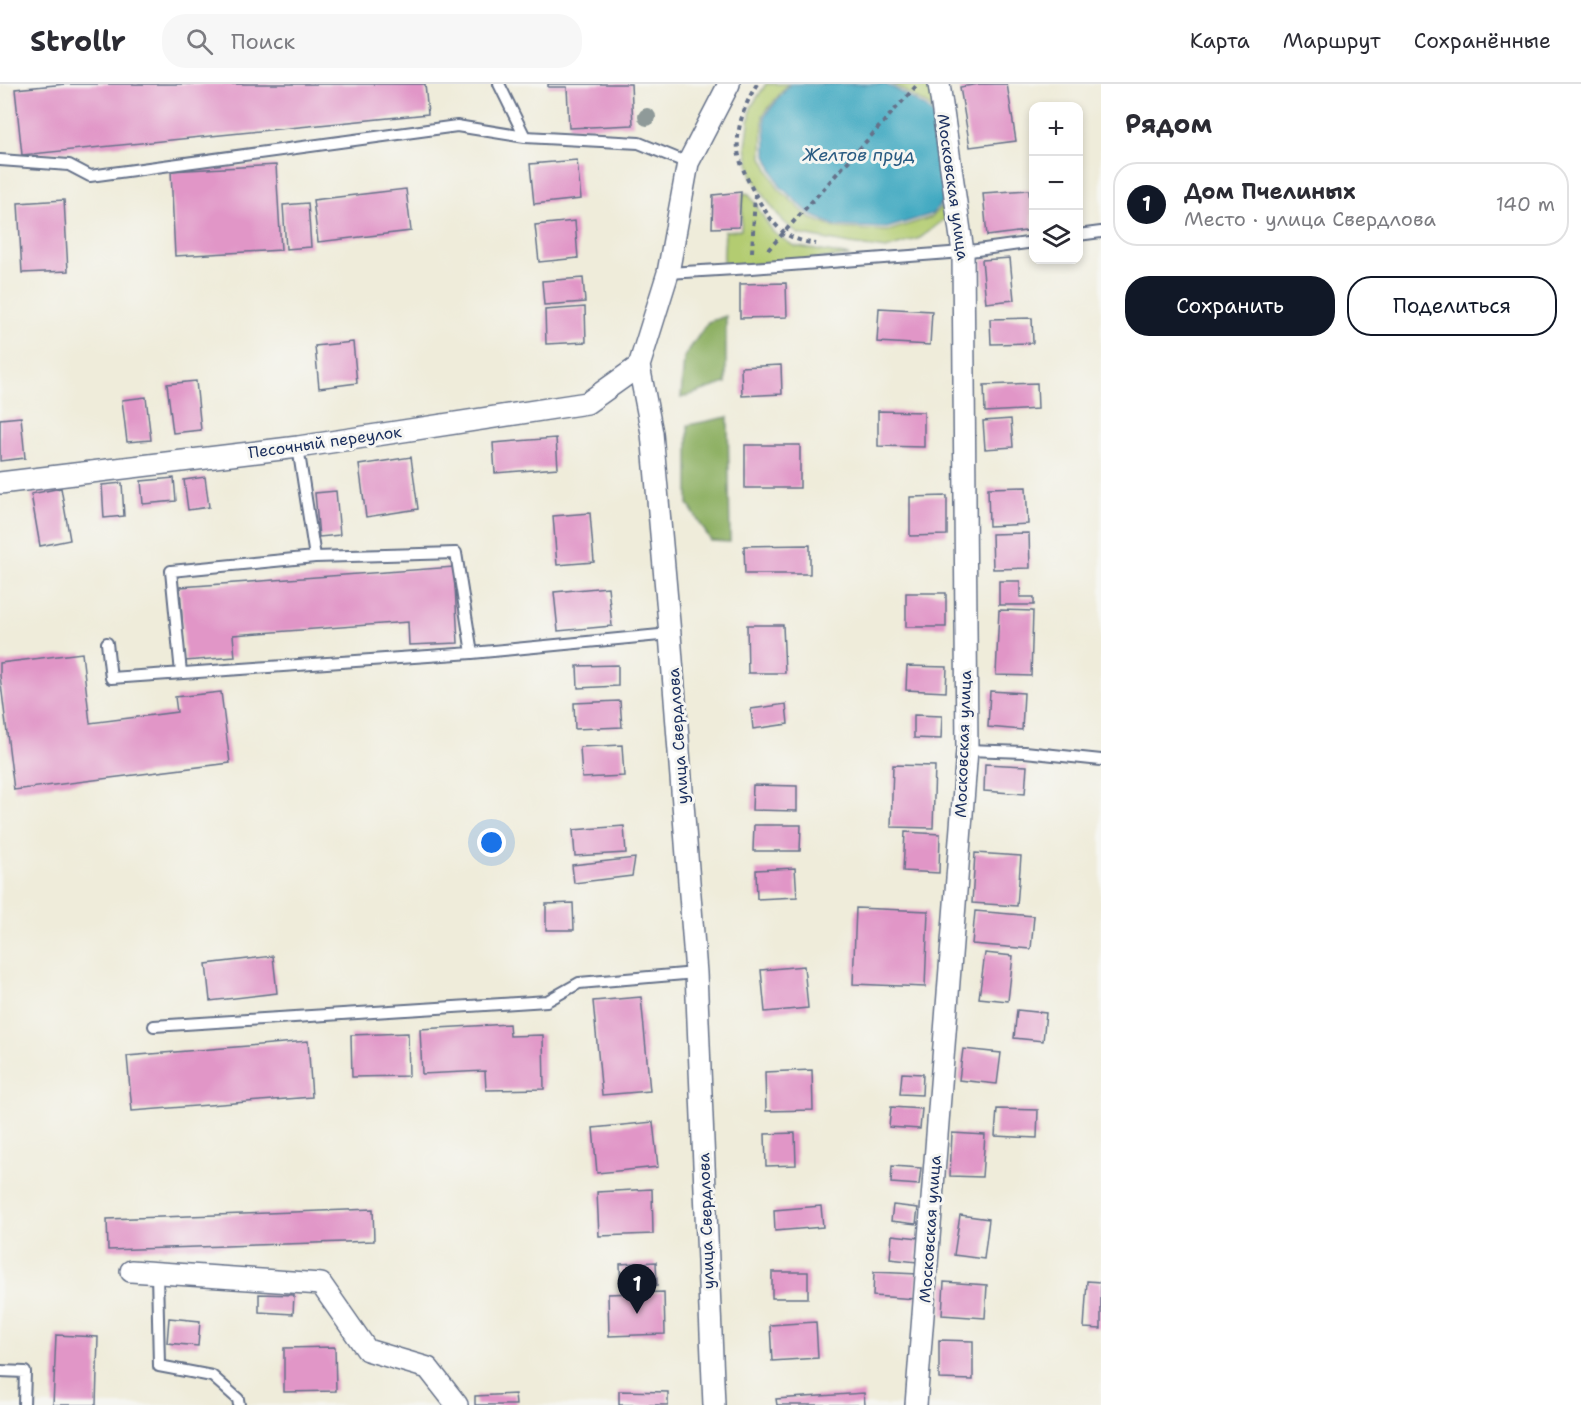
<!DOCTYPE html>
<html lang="ru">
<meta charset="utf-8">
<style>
:root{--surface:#fff;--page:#f7f7f7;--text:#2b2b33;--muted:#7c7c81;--line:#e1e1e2;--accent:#111827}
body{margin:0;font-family:"Shantell Sans",sans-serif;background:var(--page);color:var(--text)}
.controls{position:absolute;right:18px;top:18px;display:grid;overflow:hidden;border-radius:12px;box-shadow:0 3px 9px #0003}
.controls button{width:54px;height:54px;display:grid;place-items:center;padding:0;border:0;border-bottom:2px solid var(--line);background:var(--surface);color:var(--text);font:30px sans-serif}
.you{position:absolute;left:492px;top:759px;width:21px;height:21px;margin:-15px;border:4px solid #fff;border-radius:50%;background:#1a73e8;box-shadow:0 0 0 9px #1a73e833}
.badge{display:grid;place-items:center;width:39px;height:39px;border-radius:50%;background:var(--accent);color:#fff;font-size:20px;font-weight:700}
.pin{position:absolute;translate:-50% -50px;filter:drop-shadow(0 2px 3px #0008)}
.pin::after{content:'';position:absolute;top:32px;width:21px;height:18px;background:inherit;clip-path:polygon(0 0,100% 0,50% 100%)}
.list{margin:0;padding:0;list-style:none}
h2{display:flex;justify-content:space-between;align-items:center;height:78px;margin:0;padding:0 24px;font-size:26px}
h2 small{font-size:20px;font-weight:400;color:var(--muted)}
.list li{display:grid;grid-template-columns:39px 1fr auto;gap:18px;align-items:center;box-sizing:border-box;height:84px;margin:0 12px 12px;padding:0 12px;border:2px solid var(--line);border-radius:24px}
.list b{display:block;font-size:22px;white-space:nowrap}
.list p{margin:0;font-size:20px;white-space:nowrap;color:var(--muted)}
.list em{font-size:20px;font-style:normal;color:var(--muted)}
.actions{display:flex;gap:12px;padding:18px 24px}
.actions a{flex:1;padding:14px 0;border:2px solid var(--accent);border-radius:24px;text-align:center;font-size:21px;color:var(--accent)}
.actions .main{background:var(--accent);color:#fff}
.icon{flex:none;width:33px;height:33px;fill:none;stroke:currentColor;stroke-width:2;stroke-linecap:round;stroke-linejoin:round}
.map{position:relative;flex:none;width:1101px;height:1321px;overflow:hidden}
header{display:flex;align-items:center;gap:36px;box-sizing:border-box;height:84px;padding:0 30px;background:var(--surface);border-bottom:2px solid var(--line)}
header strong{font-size:28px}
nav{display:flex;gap:33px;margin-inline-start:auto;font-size:21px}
.search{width:420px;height:54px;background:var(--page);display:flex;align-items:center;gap:15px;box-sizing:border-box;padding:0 21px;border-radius:24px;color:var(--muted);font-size:22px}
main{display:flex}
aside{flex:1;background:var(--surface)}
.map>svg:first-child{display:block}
.green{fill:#b3cc71;stroke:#677e68;stroke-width:1.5}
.forest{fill:#8eb063;stroke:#547060;stroke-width:1.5}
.water{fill:#41a9c1;stroke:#2e6c90;stroke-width:1.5}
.building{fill:#e196c7}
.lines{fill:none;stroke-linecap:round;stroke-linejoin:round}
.service-casing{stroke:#657189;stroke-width:14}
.minor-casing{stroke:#657189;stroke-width:24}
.path{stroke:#657189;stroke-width:4;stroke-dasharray:4.5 4.5;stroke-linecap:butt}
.service{stroke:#fff;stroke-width:10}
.minor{stroke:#fff;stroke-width:21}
.tree{fill:#8f9a99}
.labels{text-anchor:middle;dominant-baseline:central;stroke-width:6;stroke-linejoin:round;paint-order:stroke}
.street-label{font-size:16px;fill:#1b2f5e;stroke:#f6f6f2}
.water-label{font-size:18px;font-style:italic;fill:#285a81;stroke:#f6f6f2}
</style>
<header>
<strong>Strollr</strong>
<div class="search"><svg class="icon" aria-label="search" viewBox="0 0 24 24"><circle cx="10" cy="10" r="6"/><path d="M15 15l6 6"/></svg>Поиск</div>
<nav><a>Карта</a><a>Маршрут</a><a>Сохранённые</a></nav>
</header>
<main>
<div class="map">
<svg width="1101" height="1321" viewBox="0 0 1101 1321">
<rect width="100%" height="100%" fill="#f6f6f2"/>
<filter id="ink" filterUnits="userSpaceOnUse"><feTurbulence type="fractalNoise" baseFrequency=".0167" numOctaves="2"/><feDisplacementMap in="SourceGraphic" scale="12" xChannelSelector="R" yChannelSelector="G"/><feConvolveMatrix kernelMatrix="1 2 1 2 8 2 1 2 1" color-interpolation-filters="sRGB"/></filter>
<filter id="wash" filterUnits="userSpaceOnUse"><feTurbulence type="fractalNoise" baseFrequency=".008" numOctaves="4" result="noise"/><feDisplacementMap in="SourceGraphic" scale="24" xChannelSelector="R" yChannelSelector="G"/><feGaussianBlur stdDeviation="1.35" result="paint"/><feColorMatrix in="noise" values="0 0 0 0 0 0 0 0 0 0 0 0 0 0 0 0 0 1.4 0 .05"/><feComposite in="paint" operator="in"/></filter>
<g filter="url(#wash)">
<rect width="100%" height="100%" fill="#efecda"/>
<path class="green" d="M766,0H788L763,31L762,73L778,104L810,134L835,144L888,147L932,133L951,113L952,124L946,134L920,154L886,165L850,160L798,150L784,138L771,122L752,93L746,64L751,23Z
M892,0H934L937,31L929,22Z
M743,109L749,110L773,148L794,162L850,172L723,183L725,147L741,146Z"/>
<path class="forest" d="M726,232V299L681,314L684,273L708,238Z
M728,333L730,458L711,457L688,420V341Z"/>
<path class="water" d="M790,0H884L894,4L927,24L938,36L949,110L932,130L887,144L836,142L811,131L780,102L766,72L765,32Z"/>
<g id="blocks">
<path class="building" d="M66,0H425L428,30L22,71L15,5Z
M548,0H631L633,41L569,44L567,3H548Z
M979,0H1007L1016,57L970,63L960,3Z
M577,76L581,115L534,120L530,80Z
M276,81L281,166L175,172L171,87Z
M406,105L411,147L318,158L313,116Z
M1029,106L1033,146L987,152L983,109Z
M741,108L739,143L712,144L713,111Z
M64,116L68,187L22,189L18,119Z
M308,119L311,163L286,165L283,121Z
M575,137L578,174L539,178L535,141Z
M1010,174L1014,216L986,219L982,176Z
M583,194L585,218L544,221L542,197Z
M786,199L787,233L740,234V200Z
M585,223L586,258L546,260L545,226Z
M879,224L932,227L930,261L877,258Z
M1032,234L1033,259L991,260L990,235Z
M353,258L357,299L319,304L315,262Z
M781,281L782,310L742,312L741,283Z
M196,297L201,346L173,349L167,300Z
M1037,299L1038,325L985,328L984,301Z
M146,313L151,356L127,358L122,316Z
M878,327L924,328V363L878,362Z
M21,333L25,374L0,377V335Z
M1011,335L1013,363L985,365L983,337Z
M556,354L558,384L495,389L493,359Z
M745,361H800V404H745Z
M411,373L418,425L366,433L359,381Z
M205,393L209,423L188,426L184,396Z
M174,394L176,417L143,420L141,397Z
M122,399L124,432L104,434L102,401Z
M1026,403L1028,440L989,442L988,404Z
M61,404L70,456L40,462L31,410Z
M336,407L340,451L319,453L315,409Z
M947,412V451L910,452V413Z
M590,429L594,478L557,481L553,432Z
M1029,449L1030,484L993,485L992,450Z
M810,461V490H745L744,462Z
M454,483L458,559L409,561L408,538L233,551L235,573L185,577L180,503Z
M999,497H1020V513H1034V521H999Z
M608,503L612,542L558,547L554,508Z
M906,509H946V543H906Z
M999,526L1033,527L1031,592L996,591Z
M747,541H783L785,589H748Z
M82,569L90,639L177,628L175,613L221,608L230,679L14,706L0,592V579Z
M618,581V602L578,604L577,582Z
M907,582L947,583L946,608L906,606Z
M990,607L1024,609L1022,646L988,643Z
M620,617L622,643L575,645L574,619Z
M786,620L788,640L753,645L751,625Z
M914,631L942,632L941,655L914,654Z
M622,661L624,692L582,694L580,663Z
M985,680L1027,682L1025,710L984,707Z
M893,681L935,682L933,744L891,743Z
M753,701L797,702V727L752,726Z
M754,741H801L800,767H753Z
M624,742L626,769L575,772L573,746Z
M905,748L940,750L939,789L903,787Z
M975,769L1021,772L1017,822L972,819Z
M635,774L632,792L574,799L572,781Z
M795,784L797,813L757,815L756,786Z
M573,819L574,846H546V820Z
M856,824L928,827L925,903L853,900Z
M975,827L1034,832L1031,865L972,860Z
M985,869L1013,872L1008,917L979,914Z
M273,872L277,909L210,917L206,880Z
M804,882L808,924L765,928L761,886Z
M641,913L650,1007L602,1011L593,917Z
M1017,926L1046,929L1043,957L1014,954Z
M509,940L510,952L543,951L544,1005L486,1006L485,987L422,990L420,945Z
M408,949L409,992L352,993L351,951Z
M308,957L312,1013L132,1027L127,972Z
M963,965L1001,969L997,1000L959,996Z
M812,986L813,1026L766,1027L765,988Z
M902,989L923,990L922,1011L900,1010Z
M891,1023L922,1025L920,1045L889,1043Z
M997,1025L1038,1026L1037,1054L995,1052Z
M653,1038L658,1083L597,1089L593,1044Z
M795,1049L796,1081L766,1082L765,1050Z
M952,1049L985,1051L982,1093L950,1092Z
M892,1082L921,1084L919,1101L891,1099Z
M652,1105L653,1150L599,1152L597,1108Z
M893,1121L918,1124L916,1140L891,1137Z
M821,1122L823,1143L775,1147L774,1126Z
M373,1125L374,1157L108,1166L107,1135Z
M960,1131L989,1135L984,1175L954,1171Z
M892,1151L919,1154L917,1178L890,1175Z
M656,1178L657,1202L621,1204L620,1180Z
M772,1188H808V1214H772Z
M874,1188L918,1190L916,1215L873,1212Z
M1087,1197L1101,1198V1245L1084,1244Z
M944,1198L987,1201L985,1234L942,1231Z
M664,1208L665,1250L609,1252L608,1210Z
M259,1210L294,1211L293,1230L259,1228Z
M169,1234L200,1237L198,1262L167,1259Z
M816,1238L818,1274L772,1277L770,1241Z
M56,1251L98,1253L96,1321H53Z
M939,1256L973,1257V1296L939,1295Z
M335,1263L336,1307L284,1308V1264Z
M619,1307L668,1308V1321H619Z
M864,1309L865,1321H777L776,1315Z
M515,1310L516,1321H475V1312Z"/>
</g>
</g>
<g filter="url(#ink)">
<use href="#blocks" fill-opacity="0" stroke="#657189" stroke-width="1.5"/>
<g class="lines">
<g class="service-casing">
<path id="service" d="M499,0L525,53
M0,76L69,81L90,92L457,42L525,53L639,59L688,79
M1078,151L1101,148
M668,189L752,184L963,168L1034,158
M298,363L315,473L456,469L472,569L670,550
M107,559L111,594L472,569
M181,589L171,487L315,473
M967,666L1025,668L1101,676
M154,942L547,917L579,899L696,889
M157,1188L159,1282L212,1292L238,1315L239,1321
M0,1287L25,1288L24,1321"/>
</g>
<g class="minor-casing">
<path id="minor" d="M0,399L298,363L587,319L639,282
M131,1187L321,1200L367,1266L428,1284L457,1321
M714,1321L696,889L670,550L652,349L639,282L668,189L688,79L729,0
M916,1321L967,666L963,168L939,0"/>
</g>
<path class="path" d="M757,0C745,19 736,44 738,66C740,87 766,134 782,147C792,155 804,158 816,160
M768,166L918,0
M752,168L755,110"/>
<use href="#service" class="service"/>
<use href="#minor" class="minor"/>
</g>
<circle class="tree" cx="647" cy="33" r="9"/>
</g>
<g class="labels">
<g class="street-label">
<text transform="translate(953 103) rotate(82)">Московская улица</text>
<text transform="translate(325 358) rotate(-8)">Песочный переулок</text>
<text transform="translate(678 652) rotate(-94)">улица Свердлова</text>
<text transform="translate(963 660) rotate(-88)">Московская улица</text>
<text transform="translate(706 1137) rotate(-92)">улица Свердлова</text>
<text transform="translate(930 1145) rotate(-86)">Московская улица</text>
</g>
<g class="water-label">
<text x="859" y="71">Желтов пруд</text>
</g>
</g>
</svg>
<div class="controls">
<button>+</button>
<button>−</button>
<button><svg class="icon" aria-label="layers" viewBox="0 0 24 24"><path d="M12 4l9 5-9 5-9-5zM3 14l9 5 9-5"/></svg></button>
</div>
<div class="you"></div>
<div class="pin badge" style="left:637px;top:1230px">1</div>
</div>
<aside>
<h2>Рядом<small></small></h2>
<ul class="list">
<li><span class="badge">1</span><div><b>Дом Пчелиных</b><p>Место · улица Свердлова</p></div><em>140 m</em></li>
</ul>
<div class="actions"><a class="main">Сохранить</a><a>Поделиться</a></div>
</aside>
</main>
